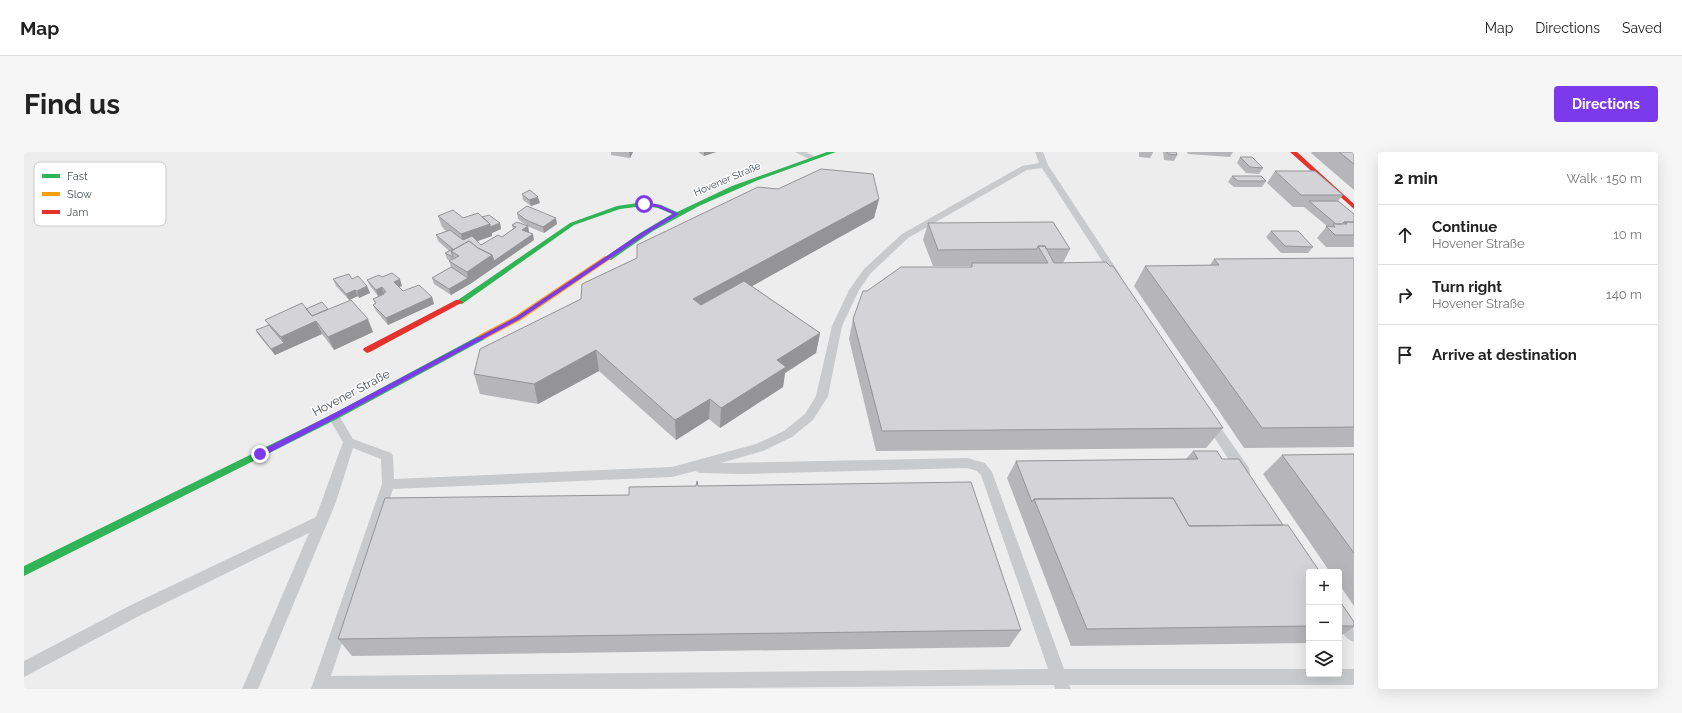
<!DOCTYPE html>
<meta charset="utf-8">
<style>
:root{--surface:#fff;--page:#f6f6f6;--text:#222;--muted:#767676;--line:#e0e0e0;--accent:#7c3aed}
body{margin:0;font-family:Raleway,sans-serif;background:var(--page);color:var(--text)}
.controls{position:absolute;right:12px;bottom:12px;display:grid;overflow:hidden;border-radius:4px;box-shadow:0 4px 16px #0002}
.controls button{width:36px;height:36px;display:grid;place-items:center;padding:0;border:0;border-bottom:1px solid var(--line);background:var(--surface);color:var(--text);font:20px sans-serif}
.stop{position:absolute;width:12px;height:12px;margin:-9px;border:3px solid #7c3aed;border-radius:50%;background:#fff}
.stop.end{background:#7c3aed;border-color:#fff;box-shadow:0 1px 4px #0008}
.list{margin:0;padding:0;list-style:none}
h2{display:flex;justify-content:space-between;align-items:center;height:52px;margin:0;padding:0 16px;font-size:17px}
h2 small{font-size:13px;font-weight:400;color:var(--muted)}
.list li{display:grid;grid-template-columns:26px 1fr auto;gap:12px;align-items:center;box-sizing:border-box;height:60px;padding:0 16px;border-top:1px solid var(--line)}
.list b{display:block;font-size:15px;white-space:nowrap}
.list p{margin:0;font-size:13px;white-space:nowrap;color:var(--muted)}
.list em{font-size:13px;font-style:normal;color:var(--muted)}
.icon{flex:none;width:22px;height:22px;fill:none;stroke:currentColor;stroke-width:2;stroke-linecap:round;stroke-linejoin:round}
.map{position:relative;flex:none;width:1330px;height:537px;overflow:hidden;border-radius:4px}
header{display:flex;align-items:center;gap:24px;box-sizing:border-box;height:56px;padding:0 20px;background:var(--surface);border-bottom:1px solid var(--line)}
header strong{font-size:19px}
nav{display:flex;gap:22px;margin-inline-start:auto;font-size:14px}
.intro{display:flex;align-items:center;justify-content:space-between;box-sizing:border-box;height:96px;padding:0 24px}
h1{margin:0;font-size:28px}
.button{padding:10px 18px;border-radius:4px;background:var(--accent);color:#fff;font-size:14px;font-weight:700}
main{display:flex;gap:24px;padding:0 24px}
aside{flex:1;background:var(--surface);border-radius:4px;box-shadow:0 4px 16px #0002}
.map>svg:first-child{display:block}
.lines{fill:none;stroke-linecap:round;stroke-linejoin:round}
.lane{fill:#c8cacc;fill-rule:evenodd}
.fast{fill:#30b455;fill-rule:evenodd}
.slow{fill:#ff9f0a;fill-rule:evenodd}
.jam{fill:#e5322d;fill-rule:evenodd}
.wall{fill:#b6b6b8}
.shaded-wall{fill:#949496}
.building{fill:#d4d4d6;stroke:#949496}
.route{fill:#7c3aed}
.labels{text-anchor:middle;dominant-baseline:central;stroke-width:3;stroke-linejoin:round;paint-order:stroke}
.far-street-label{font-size:10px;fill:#465058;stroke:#fff}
.street-label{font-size:12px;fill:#465058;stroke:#fff}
.key{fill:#fff;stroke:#c8cacd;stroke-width:1}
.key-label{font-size:11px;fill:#465058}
</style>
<header>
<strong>Map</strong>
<nav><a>Map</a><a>Directions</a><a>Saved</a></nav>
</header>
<div class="intro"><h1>Find us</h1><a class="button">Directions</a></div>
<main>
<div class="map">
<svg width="1330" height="537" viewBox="0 0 1330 537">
<rect width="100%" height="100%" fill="#eeeded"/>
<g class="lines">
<path class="lane" d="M771,0H782L794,6L790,8H787Z
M1011,0H1019L1024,13L1097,124L1095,126H1089L1018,16L1003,18L884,86L847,121L835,138L818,174L804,244L789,268L768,285L739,299L697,311L943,306L961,311L968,320L1040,517H1285V522H1315V517H1330V533H1045L1047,537H1031L1030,533L596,537H287L358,332L357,307L329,296L312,350L234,537H218L285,381L117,463L0,525V509L107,453L292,365L319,290L304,265L306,262L310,261L314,262L329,287L367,301L369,304L370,327L648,315L732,292L760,279L781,262L792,244L808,174L825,138L840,117L878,82L998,14L1015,11ZM943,316L953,319L957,323L1024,517L307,524L369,337L648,325L671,319L676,321L717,322Z
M1186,265L1190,266L1225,316L1226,320L1225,324L1220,325L1215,324L1182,272L1180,269L1182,266Z
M1315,454C1330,460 1330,476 1330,490C1314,484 1315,468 1315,454Z"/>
<path class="fast" d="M803,0H812L732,29L675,54L629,79L587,108H581L580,106L616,81L648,62L634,56L620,54L596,57L550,73L438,152H435L431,150L546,71L593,54L620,50L637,53L653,60L708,34Z
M458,182L462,185L461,187L313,267L0,424V414L307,263Z"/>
<path class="slow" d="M581,104H587L588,106L497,168L461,187H455L454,185L455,183L491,164Z"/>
<path class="jam" d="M1266,0H1273L1330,52V57Z
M432,148H435L439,150L346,200L343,201L339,198L340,196Z"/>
</g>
<path class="wall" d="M587,0H609L606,6L587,3Z
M674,0H692L680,4Z
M1115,0H1129V1L1126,6L1115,5Z
M1139,0H1152L1153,3L1150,9L1140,8Z
M1163,0H1209L1206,5L1164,2Z
M1288,0H1330V38L1287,1Z
M1216,5L1239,16L1235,22L1222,21L1213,11Z
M1251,19L1319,43L1314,49L1330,62V95H1302L1293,86L1303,74L1280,55H1269L1243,31Z
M1208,24L1242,29L1238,35H1210L1204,30Z
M498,42L516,51L507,54L499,48Z
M855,47L850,66L728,134L796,181L792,201L761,221L759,235L696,276L685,267L652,288L575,219L514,252L456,242L450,222Z
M493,61L533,72L520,81L503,74L494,67Z
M414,64L439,66L458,65L476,71L477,77L468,81V84L453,89L457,93L478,85L489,77L488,73L504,74L505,81L510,88L446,132L427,143L410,132L408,126L427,115L425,109H426L423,107L421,101L425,99L414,89L412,83L422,79L418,75Z
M904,71L1046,97L1039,111L1199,276L1182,296L852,299L825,187L829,167L843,139L946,115L947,114H909L899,88Z
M1247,79L1289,95L1284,101H1257L1242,85Z
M1330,106V295L1220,296L1110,134L1121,114L1186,113L1190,107Z
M358,125L378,134L375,135L379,139L408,145L410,152L364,173L352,159L349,153L351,152L349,147L360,142L354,144L346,134L343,128Z
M309,127H328L343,134L346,141L335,146L334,144L325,148L312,134Z
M282,157H304L349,180L310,198L298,182L251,203L236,185L232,179L245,173L241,168Z
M1169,299L1285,420V491L1047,494L983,326L992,309L1162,307Z
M1330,302V454L1315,432V420H1306L1239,322L1258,303Z
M674,334L997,478L985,495L328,504L314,487L605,343Z
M1315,448L1330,470V475L1315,485Z"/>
<path class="shaded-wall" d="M605,0H609L606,6Z
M680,0H692L680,4Z
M514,45L516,51L507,54L505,48Z
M855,47L850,66L669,167V147Z
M532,66L533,72L520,81L519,75Z
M476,71L477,77L468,81V84L440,94L437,82L466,72Z
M504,74L505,80L499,84L498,78Z
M509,82L510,88L446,132L427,143L425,137L444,126L443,120L468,103Z
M376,127L378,134L372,136L370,130Z
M343,134L346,141L335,146L333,139Z
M358,135L360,142L354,144L352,138Z
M331,138L334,144L325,148L322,142Z
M408,145L410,152L364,173L362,166Z
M344,167L349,180L310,198L304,185Z
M292,169L298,182L251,203L247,197L260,191L257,185Z
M796,181L792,201L761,221L759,235L696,276L697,256L753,208Z
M572,198L575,219L514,252L510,232Z
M686,247L685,267L652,288L651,268Z"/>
<path class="building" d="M1143,0H1152L1153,3L1144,2Z
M1315,0H1330V12Z
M1216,5H1228L1239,16L1226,15Z
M797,17L849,22L855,47L669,147L677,153L720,129L796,181L753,208L762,215L697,256L686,247L651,268L572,198L510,232L450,222L456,197L557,147L558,132L613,106V93L734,35L754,37Z
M1251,19H1291L1319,43H1277Z
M1208,24H1237L1242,29H1214Z
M506,38L514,45L505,48L498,42Z
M1285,49H1314L1330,62V70H1320L1318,72H1312Z
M503,54L532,66L519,75L502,68L493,61Z
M429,58L439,66L454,61L466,72L437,82L414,64Z
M465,63L476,71L466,75V72L458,65Z
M493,70L504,74L498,78L509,82L470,109L468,103L454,96L445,89L427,99L429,105L421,101L429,97L412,83L426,78L439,88L448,84L457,93L474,83L478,85L492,75L488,73Z
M1029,70L1046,97H1022L1021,94H1014L1013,97L914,98L904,71Z
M1320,70H1330V83H1311L1302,74L1311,75L1309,72H1323Z
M1247,79H1274L1289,95L1261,94Z
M445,89L454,96L468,103L443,120L425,109L435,104L427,99Z
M1014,94H1021L1030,111L1082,110L1086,114H1089L1199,276L858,279L829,167L839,139H843L877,115H948V111H1024Z
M1330,106V275L1238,276L1121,114L1195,113L1190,107Z
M427,115L444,126L425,137L408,126Z
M368,121L376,127L370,130L379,139L395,133L408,145L362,166L349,153L352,151L349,147L360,142V140H362L358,135L352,138L343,128L355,123L358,125Z
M325,122L328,127L334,124L343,134L333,139L331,138L322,142L309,127Z
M327,148L344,167L304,185L292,169L257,185L241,168L278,151L288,164Z
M298,150L304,157L288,164L282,157Z
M245,173L260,191L247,197L232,178Z
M1169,299H1193L1198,307H1215L1259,373L1165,374L1149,346L1010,347L1008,350L992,309L1174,307Z
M1330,302V401L1258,303Z
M673,329L674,334L947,330L997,478L314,487L361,346L605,343V335L672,334Z
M1149,346L1165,374L1264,373L1296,420H1285V474L1063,477L1010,347Z
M1315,448L1330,470V474H1315Z"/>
<path class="route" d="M620,50L636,53L655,62L621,83L496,167L312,266L239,304H234V300L307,263L492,165L617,81L649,62L633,55L619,53Z"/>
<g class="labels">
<g class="far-street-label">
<text transform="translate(703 27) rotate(-23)">Hovener Straße</text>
</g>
<g class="street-label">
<text transform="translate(327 241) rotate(-28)">Hovener Straße</text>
</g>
</g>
<rect x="10" y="10" width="132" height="64" rx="6" class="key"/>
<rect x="18" y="22" width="18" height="4" fill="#30b455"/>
<rect x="18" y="40" width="18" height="4" fill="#ff9f0a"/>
<rect x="18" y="58" width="18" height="4" fill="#e5322d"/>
<g class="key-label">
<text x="43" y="28">Fast</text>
<text x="43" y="46">Slow</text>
<text x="43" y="64">Jam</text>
</g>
</svg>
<div class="controls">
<button>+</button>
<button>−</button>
<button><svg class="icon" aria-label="layers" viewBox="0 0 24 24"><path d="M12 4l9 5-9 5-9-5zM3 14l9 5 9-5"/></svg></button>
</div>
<div class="stop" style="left:620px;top:52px"></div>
<div class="stop end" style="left:236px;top:302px"></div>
</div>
<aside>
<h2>2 min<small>Walk · 150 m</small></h2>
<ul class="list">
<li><svg class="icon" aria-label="ahead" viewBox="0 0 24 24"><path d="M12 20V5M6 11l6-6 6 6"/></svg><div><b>Continue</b><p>Hovener Straße</p></div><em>10 m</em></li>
<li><svg class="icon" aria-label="right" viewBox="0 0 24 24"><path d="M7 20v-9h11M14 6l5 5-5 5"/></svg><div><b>Turn right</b><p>Hovener Straße</p></div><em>140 m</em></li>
<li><svg class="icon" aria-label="arrive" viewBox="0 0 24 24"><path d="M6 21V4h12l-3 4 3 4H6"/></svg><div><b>Arrive at destination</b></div></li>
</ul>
</aside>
</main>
